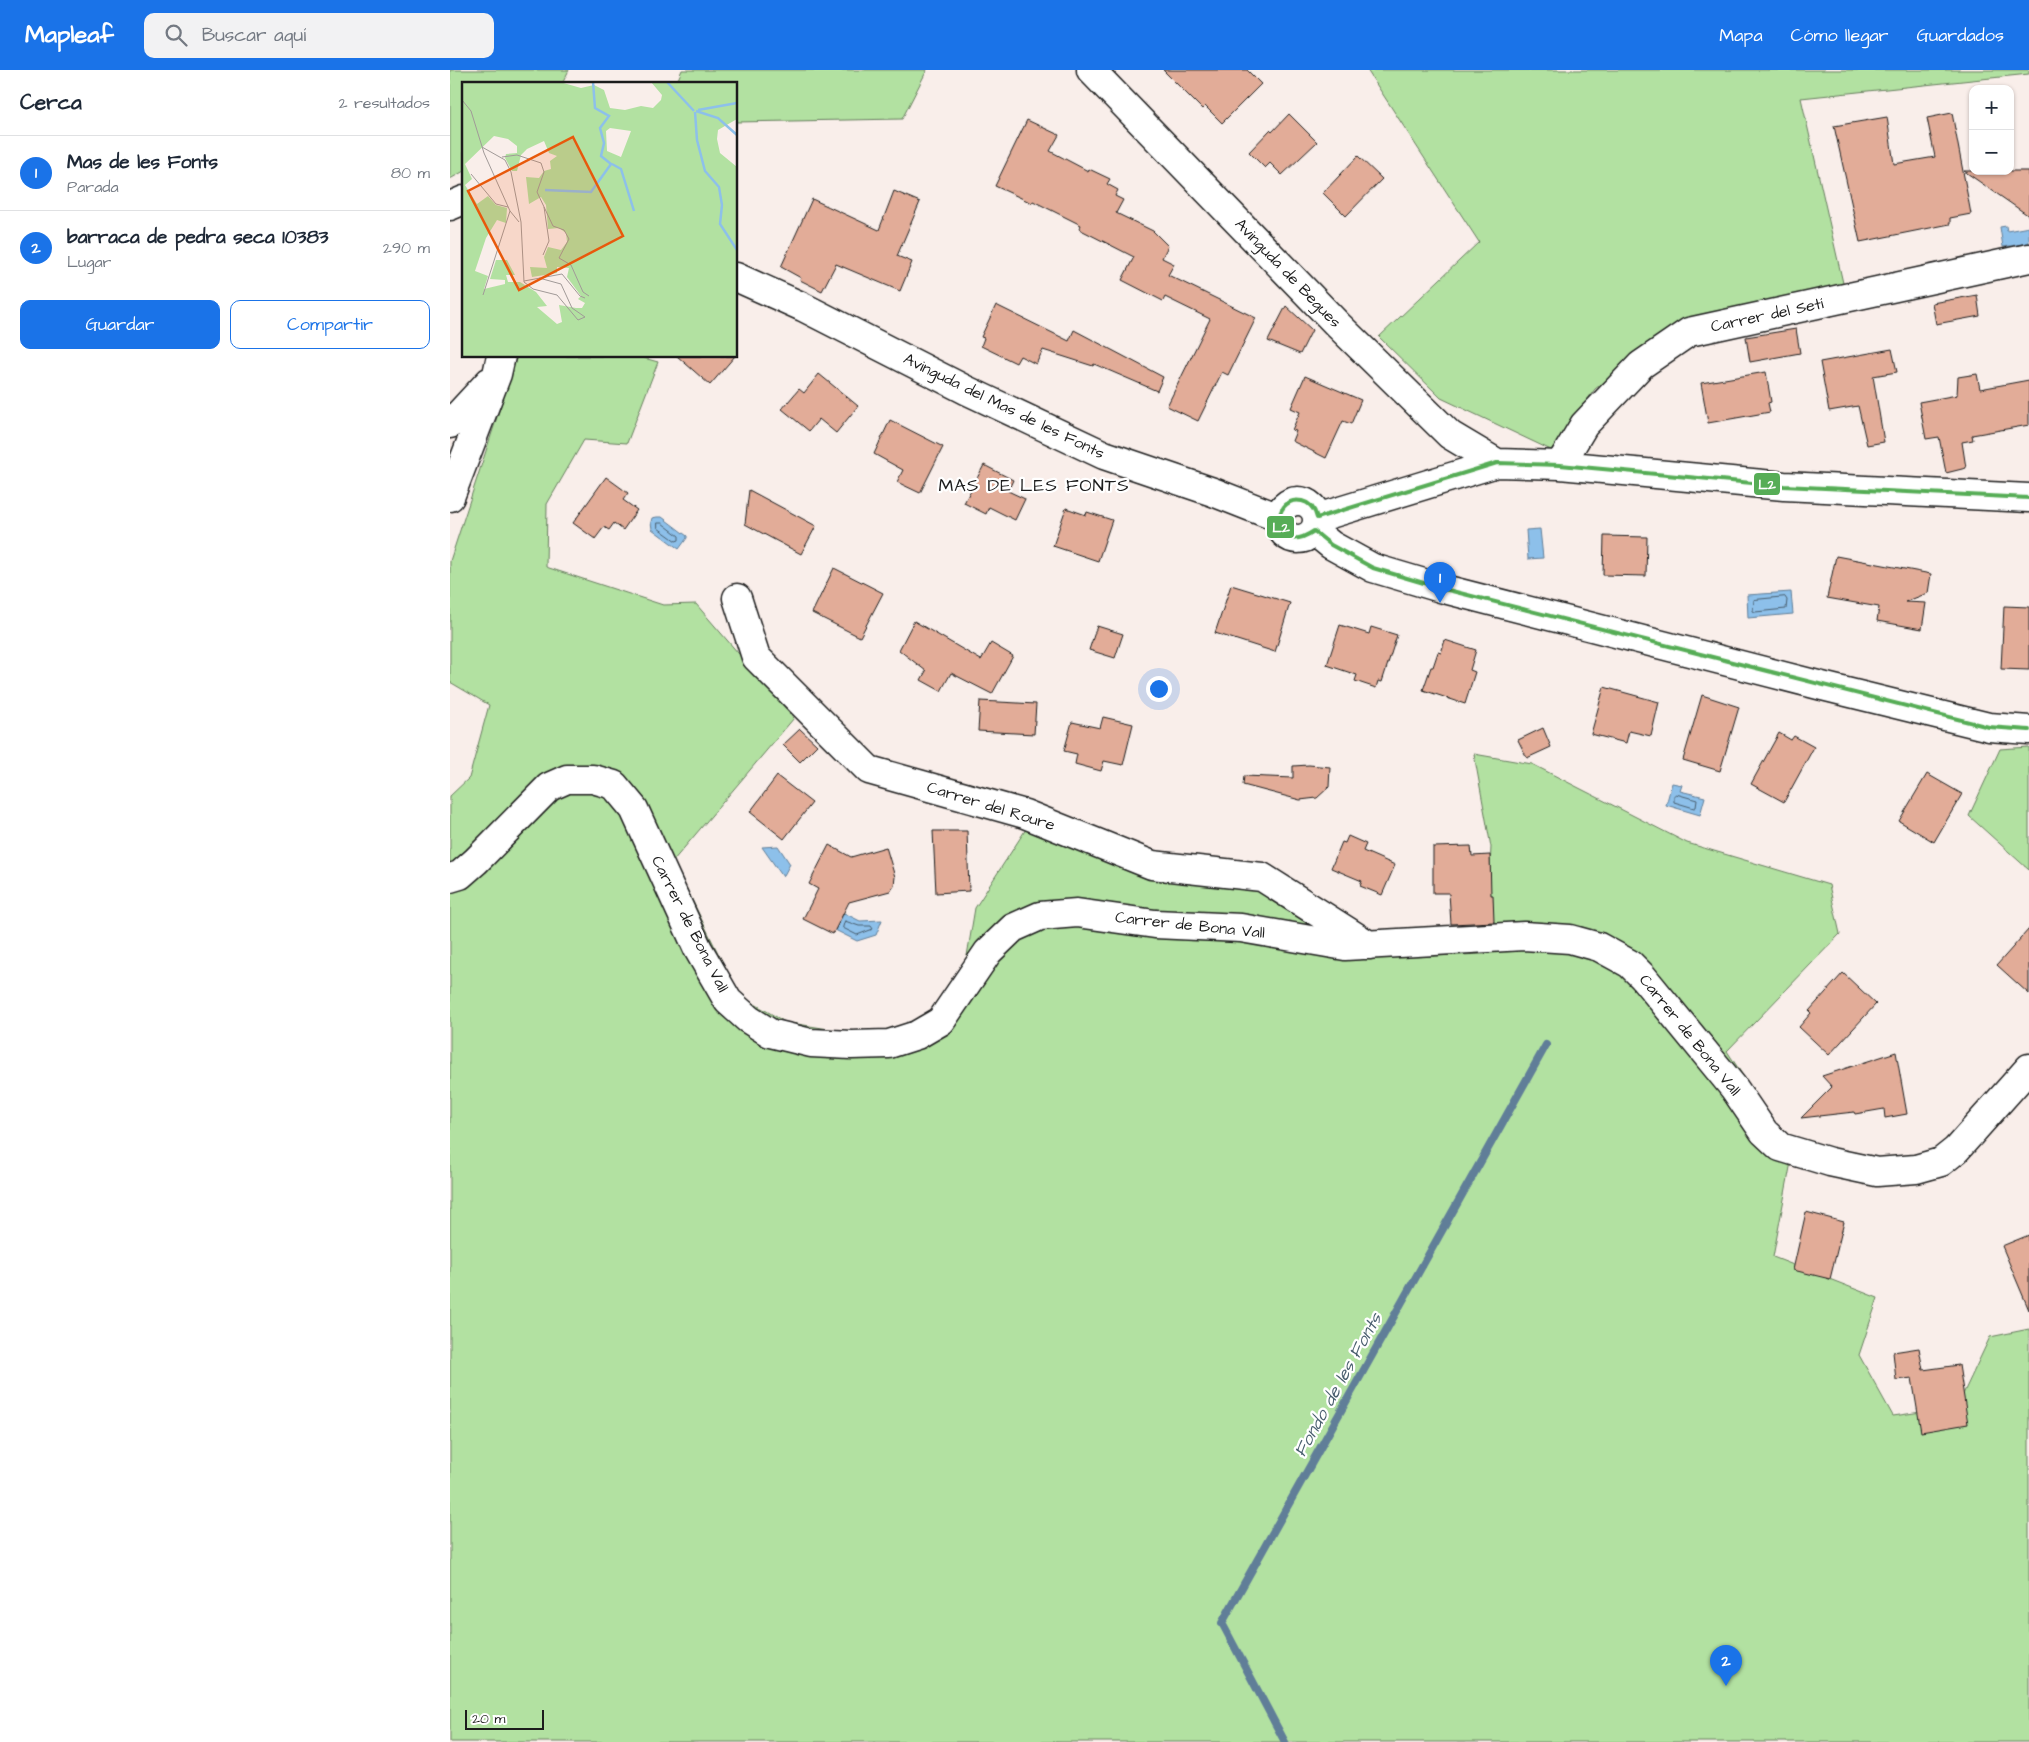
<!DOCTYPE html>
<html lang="es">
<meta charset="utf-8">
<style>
:root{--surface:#fff;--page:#f2f2f3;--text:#1f2937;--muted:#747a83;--line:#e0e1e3;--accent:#1a73e8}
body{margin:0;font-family:"Architects Daughter",sans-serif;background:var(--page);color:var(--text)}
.controls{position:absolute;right:15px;top:15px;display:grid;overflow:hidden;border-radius:10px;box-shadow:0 1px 4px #0004}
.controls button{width:45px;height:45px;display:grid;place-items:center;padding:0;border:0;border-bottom:1px solid var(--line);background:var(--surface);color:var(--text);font:25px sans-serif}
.scale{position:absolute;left:15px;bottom:12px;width:79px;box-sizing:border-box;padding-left:5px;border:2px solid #1c1c1c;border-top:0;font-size:14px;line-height:18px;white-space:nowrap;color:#1c1c1c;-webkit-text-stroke:4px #fff;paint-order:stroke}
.you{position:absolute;left:708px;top:618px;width:18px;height:18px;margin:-12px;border:4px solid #fff;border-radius:50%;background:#1a73e8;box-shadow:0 0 0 8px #1a73e833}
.badge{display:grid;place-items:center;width:32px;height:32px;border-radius:50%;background:var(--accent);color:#fff;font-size:16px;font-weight:700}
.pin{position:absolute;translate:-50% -41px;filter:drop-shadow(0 1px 2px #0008)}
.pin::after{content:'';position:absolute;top:26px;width:18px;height:15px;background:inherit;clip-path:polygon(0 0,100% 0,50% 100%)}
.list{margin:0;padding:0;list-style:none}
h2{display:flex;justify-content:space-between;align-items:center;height:65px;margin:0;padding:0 20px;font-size:21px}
h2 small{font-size:16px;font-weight:400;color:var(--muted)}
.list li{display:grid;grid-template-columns:32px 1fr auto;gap:15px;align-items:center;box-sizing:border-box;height:75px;padding:0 20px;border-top:1px solid var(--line)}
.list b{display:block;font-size:19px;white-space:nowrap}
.list p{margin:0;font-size:16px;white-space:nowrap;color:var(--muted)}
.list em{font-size:16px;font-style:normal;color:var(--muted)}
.actions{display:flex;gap:10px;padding:15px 20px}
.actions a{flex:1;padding:11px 0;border:1px solid var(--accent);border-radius:10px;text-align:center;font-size:18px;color:var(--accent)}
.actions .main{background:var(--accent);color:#fff}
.icon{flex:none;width:28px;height:28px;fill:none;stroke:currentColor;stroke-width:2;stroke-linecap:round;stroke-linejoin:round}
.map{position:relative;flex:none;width:1579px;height:1672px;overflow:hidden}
header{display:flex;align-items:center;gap:30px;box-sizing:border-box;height:70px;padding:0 25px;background:var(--accent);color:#fff}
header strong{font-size:24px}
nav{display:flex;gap:28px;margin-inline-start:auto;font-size:18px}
.search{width:350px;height:45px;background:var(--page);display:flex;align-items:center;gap:12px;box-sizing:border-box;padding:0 18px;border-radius:10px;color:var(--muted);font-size:19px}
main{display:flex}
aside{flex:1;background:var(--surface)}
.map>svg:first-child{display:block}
.green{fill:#b2e1a1;stroke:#677e5e}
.water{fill:#8dc0ea;stroke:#607e98}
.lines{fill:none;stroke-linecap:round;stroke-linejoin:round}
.shore{stroke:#495e6e;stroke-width:1}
.stream{stroke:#607e98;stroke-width:8}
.building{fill:#e2ac98;stroke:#1c1c1c}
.minor-casing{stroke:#1c1c1c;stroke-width:31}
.minor{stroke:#fff;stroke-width:28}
.bus-1-casing{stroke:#fff;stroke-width:8}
.bus-1{stroke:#56ad56;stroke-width:4}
.labels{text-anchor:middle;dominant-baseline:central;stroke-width:4.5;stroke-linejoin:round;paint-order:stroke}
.street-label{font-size:16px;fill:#1c1c1c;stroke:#fff}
.neighbourhood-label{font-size:18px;letter-spacing:1px;fill:#1c1c1c;stroke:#fff}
.water-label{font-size:18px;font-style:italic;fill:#495e6e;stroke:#fff}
.inset-river{fill:none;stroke:#8dc0ea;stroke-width:2.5}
.inset-road{fill:none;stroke:#a19a98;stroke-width:1}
.view{fill:#e8590c;fill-opacity:0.15;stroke:#e8590c;stroke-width:2.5}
.inset-edge{fill:none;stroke:#1c1c1c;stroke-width:2.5}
.line-badge{stroke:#fff;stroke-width:2}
.badge-label{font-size:14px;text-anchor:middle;font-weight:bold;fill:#fff}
</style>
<header>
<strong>Mapleaf</strong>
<div class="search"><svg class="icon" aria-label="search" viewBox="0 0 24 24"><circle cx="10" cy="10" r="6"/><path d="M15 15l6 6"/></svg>Buscar aquí</div>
<nav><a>Mapa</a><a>Cómo llegar</a><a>Guardados</a></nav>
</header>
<main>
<aside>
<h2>Cerca<small>2 resultados</small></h2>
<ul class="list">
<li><span class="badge">1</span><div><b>Mas de les Fonts</b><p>Parada</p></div><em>80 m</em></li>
<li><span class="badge">2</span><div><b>barraca de pedra seca 10383</b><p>Lugar</p></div><em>290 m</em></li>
</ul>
<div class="actions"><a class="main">Guardar</a><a>Compartir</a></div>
</aside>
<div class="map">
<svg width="1579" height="1672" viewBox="0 0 1579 1672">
<rect width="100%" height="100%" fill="#f9eeea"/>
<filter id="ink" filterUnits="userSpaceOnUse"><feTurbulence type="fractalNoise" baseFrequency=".02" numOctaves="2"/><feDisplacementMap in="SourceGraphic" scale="10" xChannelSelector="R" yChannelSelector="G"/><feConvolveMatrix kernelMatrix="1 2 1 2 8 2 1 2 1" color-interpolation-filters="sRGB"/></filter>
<g filter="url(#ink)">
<path class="green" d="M0,0H119L112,14H14V101L0,109Z
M232,0H477L452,49L286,52V14H226Z
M917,0H1579V4L1351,28L1393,213L1225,259L1145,319L1101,380L991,328L929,267L1029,172Z
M67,286H187L208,292L177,373L134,370L97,434L96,497L213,535L246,534L344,648L223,791L288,924L335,952L410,964L446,958L483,949L514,904L525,838L576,759L810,814L903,889L1036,884L1041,777L1024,684L1082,694L1237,773L1379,815L1390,864L1277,981L1316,1041L1341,1092L1323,1187L1428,1228L1409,1285L1443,1346L1507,1337L1540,1267L1579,1259V1672H0V726L19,708L39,635L0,612V491Z
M1579,677V800L1519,746L1550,679Z"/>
<path class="water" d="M1556,156L1557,161L1579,157V173L1553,177L1550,157Z
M207,447H212L237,466V468L229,479L202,459L201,452L202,448Z
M1090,459L1093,488L1078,489L1076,460Z
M1341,522L1343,544L1298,548L1297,525Z
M1222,713L1232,715L1230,721L1255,727L1250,745L1216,735Z
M328,776L340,794L333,807L312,777Z
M394,843L410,851L432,850L426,865L407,871L385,860Z"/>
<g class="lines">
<path class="shore" d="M208,453H212L229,466V470L226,471L208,458Z
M1335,527L1337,530L1336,539L1305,542L1303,541L1304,530Z
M1226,724L1247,730L1246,737L1244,738L1224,732V726Z
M395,851L409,856H421L423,859L407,865L393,858Z"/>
<path class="stream" d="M835,1672L772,1553L1096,975"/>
</g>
<path class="building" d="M713,0H797L811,14L772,53L755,36L752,39Z
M1502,43L1521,144L1500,148V154L1410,172L1384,56L1437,47L1444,94L1485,87L1477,48Z
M839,44L867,72L832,105L820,93L815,98L799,82L820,60L822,62Z
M577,50L609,65L600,81L638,101L639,99L660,109L657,114L668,120L665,126L673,130L666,143L703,161L718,176L712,188L724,194L718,205L806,248L778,305L772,302L748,351L717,336L760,249L715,227L713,231L672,210L684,187L629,159L631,155L583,131L582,133L545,116Z
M908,86L932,109L896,146L873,123Z
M1514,101H1579V146Z
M444,121L470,132L447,186L462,192L450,221L386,194L372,221L350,210L351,208L331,197L362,129L429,160Z
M1527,225L1530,246L1486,254L1482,233Z
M546,235L619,271L624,260L713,307L707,321L644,294L643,296L593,280L586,294L570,286L566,293L531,276L534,268L531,267Z
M836,236L862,260L850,284L818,271Z
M1346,259L1350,283L1300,292L1296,267Z
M1442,279L1447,302L1423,306L1434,372L1417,375L1408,336L1379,341L1370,292Z
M227,286H285L260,315Z
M1316,302L1321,332L1318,333L1320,342L1258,353L1251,313Z
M369,304L408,336L386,363L369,349L359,361L332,339L349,319L354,323Z
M1527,304L1530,319L1579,310V355L1522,365L1523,370L1512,372L1516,398L1496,403L1489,367L1476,369L1469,332L1507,325L1508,307Z
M855,306L911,330L901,354L893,351L876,388L842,371L846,361L842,360L850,342L841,338Z
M440,350L493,377L470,423L447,412L453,400L424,384Z
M534,395L563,410L558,421L575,429L565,450L539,437L536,444L514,433Z
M156,407L178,423L173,430L187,440L173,460L164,453L159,460L154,457L145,469L123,453Z
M299,420L366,456L351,484L295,454Z
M616,438L636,445L637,442L662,450L648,491L603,476Z
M1154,466L1197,467L1196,506L1153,505Z
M1386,486L1481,504L1478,523L1455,532L1476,533L1472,559L1427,551L1429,537L1377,528Z
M384,498L433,523L410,567L362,543Z
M781,515L840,533L825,582L765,563Z
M1554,536L1579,537V600L1551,599Z
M464,551L531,590L541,573L563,586L542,624L501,603L491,621L471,610L476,601L449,580Z
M890,555L919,564L921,557L947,565L932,612L928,611L926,618L905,611L907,605L877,595Z
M647,556L673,564L665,588L639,580Z
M995,570L1026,580L1020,600L1025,602L1015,634L973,620L981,597H983L988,582L991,583Z
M1154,617L1209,632L1201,666L1179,661L1176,673L1141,664Z
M1252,625L1289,637L1270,701L1233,690Z
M530,631L586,634L584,664L528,661Z
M653,647L683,654L673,695L654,691L651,701L625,694L627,684L614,681L622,652L650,658Z
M1093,658L1101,677L1077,688L1068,670Z
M350,659L367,675L350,692L333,675Z
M1329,663L1341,670L1344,666L1364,677L1334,732L1301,714Z
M859,695L880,697L879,717L867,728L850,730L793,715L794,706L843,708V696Z
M1477,704L1512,724L1484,772L1449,751Z
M327,706L362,733L334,769L300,742Z
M483,761H517L519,821L486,823Z
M898,766L916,774L913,781L945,795L932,825L910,816L912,811L881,798L892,772L895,773Z
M379,775L401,787L436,777L445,807L444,815L440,821L399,832L383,864L353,849L368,819L359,814Z
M1021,776L1022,786L1040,785L1041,825H1043L1044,852L1001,854L999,823H983V777Z
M1579,859V924L1547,895Z
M1393,903L1426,934L1379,985L1349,957L1361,943L1359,941Z
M1446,982L1457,1044L1435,1048L1434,1039L1405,1044L1404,1042L1351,1048L1382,1017L1372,1006Z
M1356,1142L1394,1152L1380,1209L1343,1200Z
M1579,1165V1240L1552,1176Z
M1469,1278L1473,1300L1509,1295L1518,1354L1471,1362L1462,1308L1446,1310L1443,1282Z"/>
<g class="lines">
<g class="minor-casing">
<path id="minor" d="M641,0L888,255L1000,365L1047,393
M0,136L14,130
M286,207L353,237L516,320L654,385L763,422L829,448
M0,354L39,312
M1110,395L1134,355L1191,295L1239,262L1579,188
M0,427L47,304L51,286
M829 450a19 19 0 1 1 38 0a19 19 0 1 1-38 0Z
M867,448L1047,393L1110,395L1334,416L1579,428
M864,461L881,475L923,498L994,519L1372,616L1539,657L1579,660
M287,528L306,587L419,700L575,744L702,795L812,807L919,875
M0,808L10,805L26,791L99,717L117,709H143L164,715L184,739L248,879L278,931L298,949L320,963L361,973L401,975L439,974L467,965L491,951L538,882L563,858L590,846L627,843L705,854L791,858L895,876L1074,866L1120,869L1149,877L1180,894L1193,907L1284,1018L1314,1062L1330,1077L1380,1092L1427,1102L1466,1099L1491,1092L1506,1080L1579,998"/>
</g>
<use href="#minor" class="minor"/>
<g class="bus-1-casing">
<path id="bus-1" d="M1579,428L1334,416L1110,395L1047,393L867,448C865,440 861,433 852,431C819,424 821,490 864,461L881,475L923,498L994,519L1539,657L1579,660"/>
</g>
<use href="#bus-1" class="bus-1"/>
</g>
</g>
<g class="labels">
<g class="street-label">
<text transform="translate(838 203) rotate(46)">Avinguda de Begues</text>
<text transform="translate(1317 245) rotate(-12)">Carrer del Setí</text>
<text transform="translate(554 336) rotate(26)">Avinguda del Mas de les Fonts</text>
<text transform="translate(541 736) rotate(17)">Carrer del Roure</text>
<text transform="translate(240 854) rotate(63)">Carrer de Bona Vall</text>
<text transform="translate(740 855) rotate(6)">Carrer de Bona Vall</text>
<text transform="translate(1240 965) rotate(51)">Carrer de Bona Vall</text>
</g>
<g class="neighbourhood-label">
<text x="584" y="415">MAS DE LES FONTS</text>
</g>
<g class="water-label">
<text transform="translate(888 1315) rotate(-61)">Fondo de les Fonts</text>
</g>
</g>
<g transform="translate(12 12)">
<rect width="275" height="275" fill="#f9eeea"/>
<path d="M0,0H98L119,6L132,3L142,8L148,26L163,28L179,24L191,26L199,18L200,13L189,0H275V37L256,48L255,57L258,71L275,85V275H0ZM148,46L169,49L159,75L145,69L144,49ZM32,54L46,57L55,64V71L44,72L43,76L50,89H55L59,73L65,67L82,59L87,71L95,74L88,79L89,87L82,89L77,96L64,95L67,122L79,115L84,123L86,147L97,146L104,151L105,160L99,168L86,165L82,175L85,186L68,185L70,195L95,191V185L107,186L105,195L119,214L116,217L123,221L120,226H114L97,223L100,240L95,242L75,225L85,224L74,210L58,200H46L44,193H53L45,178H34L28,197L43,198V202L22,207L26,194L13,189L24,156L35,138L44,141L45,126L34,123L26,114L15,122L3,103L10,97L3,82Z" fill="#b2e1a1" fill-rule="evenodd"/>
<path class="inset-river" d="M205,0L232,29M236,28L275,21M234,29L256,36L275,53M233,30L235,58L243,89L257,105L260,123L258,142L275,168M150,82L159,87L172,129M83,108L129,110L149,82L139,74L142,61L138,46L147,34L133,26L131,0"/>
<path class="inset-road" d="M0,18L9,29L22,71L48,129L57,140M20,65L43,78L49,90L59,140L62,200L71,207L95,213L116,238L123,235M40,75L55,73L79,81L82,90L75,110L91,144L102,148L107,157L97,176L109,183L121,210L127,214M9,92L34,122L46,125M81,173L87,159L82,125M77,196L99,202L110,226L123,235M62,199L100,192L118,214L123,216M21,213L48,129"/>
<path class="view" d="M111,55L161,154L57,208L6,109Z"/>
<rect width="275" height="275" class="inset-edge"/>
</g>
<g class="line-badge">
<rect x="1303" y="402" width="28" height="24" rx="5" fill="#56ad56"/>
<rect x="816" y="445" width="29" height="24" rx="5" fill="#56ad56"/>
</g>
<g class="badge-label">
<text x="1317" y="419">L2</text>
<text x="831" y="462">L2</text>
</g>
</svg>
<div class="controls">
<button>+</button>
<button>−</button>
</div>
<div class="scale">20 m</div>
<div class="you"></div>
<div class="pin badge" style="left:990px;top:533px">1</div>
<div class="pin badge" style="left:1276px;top:1616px">2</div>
</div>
</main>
